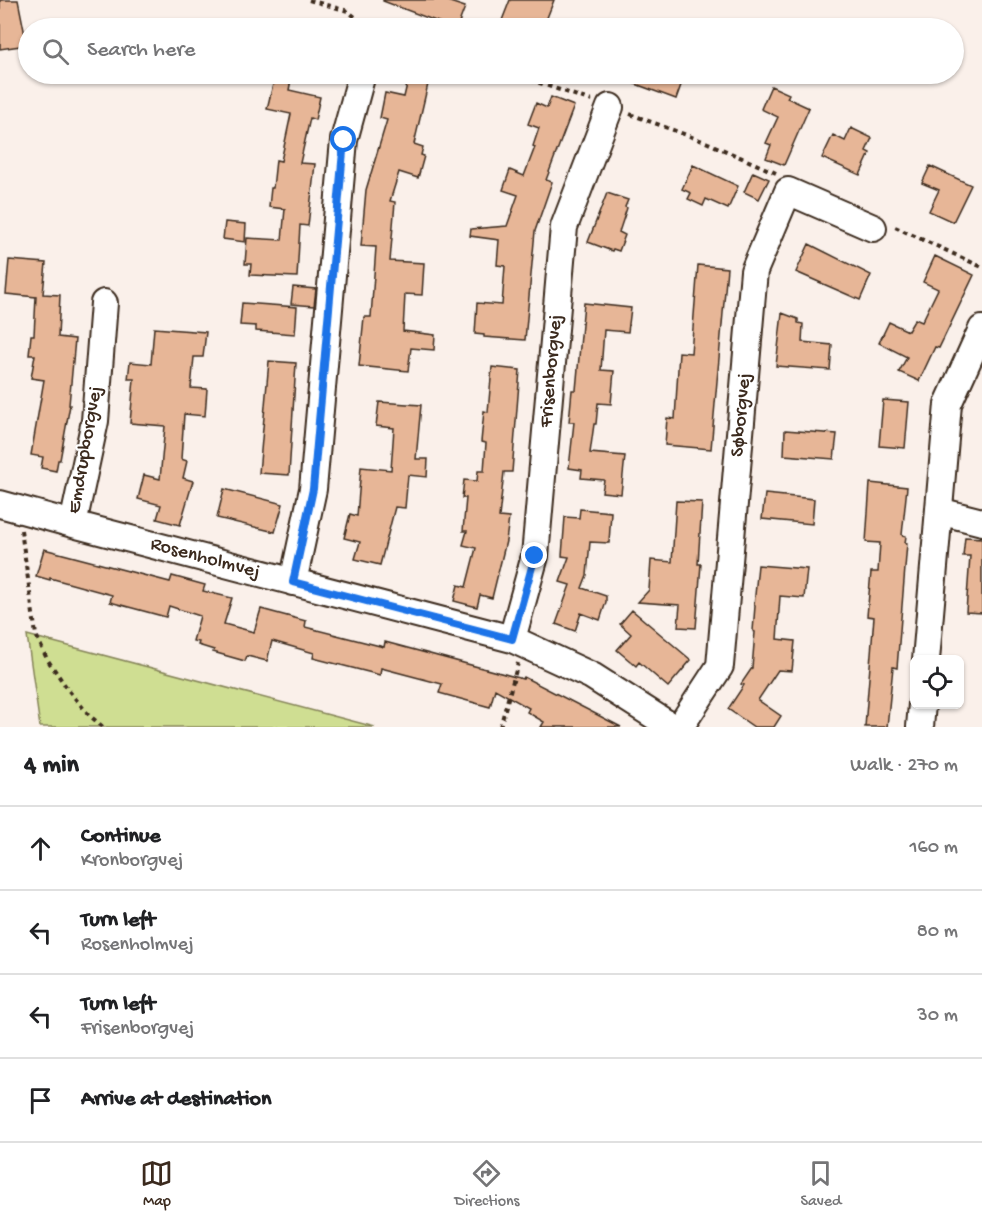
<!DOCTYPE html>
<meta charset="utf-8">
<style>
:root{--surface:#fff;--page:#f6f6f6;--text:#202124;--muted:#757577;--line:#e0e0e0;--accent:#3b2a1e}
body{margin:0;font-family:"Gochi Hand",sans-serif;background:var(--page);color:var(--text)}
.controls{position:absolute;right:18px;bottom:18px;display:grid;overflow:hidden;border-radius:9px;box-shadow:0 2px 4px #0004}
.controls button{width:54px;height:54px;display:grid;place-items:center;padding:0;border:0;border-bottom:2px solid var(--line);background:var(--surface);color:var(--text);font:30px sans-serif}
.stop{position:absolute;width:18px;height:18px;margin:-14px;border:4px solid #1a73e8;border-radius:50%;background:#fff}
.stop.end{background:#1a73e8;border-color:#fff;box-shadow:0 2px 6px #0008}
.list{margin:0;padding:0;list-style:none}
h2{display:flex;justify-content:space-between;align-items:center;height:78px;margin:0;padding:0 24px;font-size:26px}
h2 small{font-size:20px;font-weight:400;color:var(--muted)}
.list li{display:grid;grid-template-columns:39px 1fr auto;gap:18px;align-items:center;box-sizing:border-box;height:84px;padding:0 24px;border-top:2px solid var(--line)}
.list b{display:block;font-size:22px;white-space:nowrap}
.list p{margin:0;font-size:20px;white-space:nowrap;color:var(--muted)}
.list em{font-size:20px;font-style:normal;color:var(--muted)}
.icon{flex:none;width:33px;height:33px;fill:none;stroke:currentColor;stroke-width:2;stroke-linecap:round;stroke-linejoin:round}
.map{position:relative;flex:none;width:982px;height:727px;overflow:hidden}
.search{position:absolute;background:var(--surface);box-shadow:0 2px 4px #0004;left:18px;right:18px;top:18px;height:66px;display:flex;align-items:center;gap:15px;box-sizing:border-box;padding:0 21px;border-radius:33px;color:var(--muted);font-size:22px}
.sheet{height:414px;background:var(--surface)}
nav{display:flex;justify-content:space-around;align-items:center;box-sizing:border-box;height:84px;border-top:2px solid var(--line);background:var(--surface);font-size:16px;color:var(--muted)}
nav a{display:grid;justify-items:center;gap:3px}
nav .on{color:var(--accent)}
.map>svg:first-child{display:block}
.green{fill:#cfde92;stroke:#858458;stroke-width:1.5}
.building{fill:#e7b697;stroke:#3b2a1e;stroke-width:1.5}
.lines{fill:none;stroke-linecap:round;stroke-linejoin:round}
.minor-casing{stroke:#3b2a1e;stroke-width:30}
.path{stroke:#3b2a1e;stroke-width:4;stroke-dasharray:4.5 4.5;stroke-linecap:butt}
.minor{stroke:#fff;stroke-width:26}
.route{stroke:#1a73e8;stroke-width:8}
.labels{text-anchor:middle;dominant-baseline:central;stroke-width:4.5;stroke-linejoin:round;paint-order:stroke}
.street-label{font-size:20px;fill:#3b2a1e;stroke:#fff}
</style>
<div class="map">
<svg width="982" height="727" viewBox="0 0 982 727">
<rect width="100%" height="100%" fill="#faf0ea"/>
<filter id="ink" filterUnits="userSpaceOnUse"><feTurbulence type="fractalNoise" baseFrequency=".0167" numOctaves="2"/><feDisplacementMap in="SourceGraphic" scale="12" xChannelSelector="R" yChannelSelector="G"/><feConvolveMatrix kernelMatrix="1 2 1 2 8 2 1 2 1" color-interpolation-filters="sRGB"/></filter>
<g filter="url(#ink)">
<path class="green" d="M27,635L375,727H40Z"/>
<path class="building" d="M0,0H18L27,45L0,49Z
M383,0H444L465,7L457,28H454L383,1Z
M510,0H554L543,28H499Z
M615,74H685L676,99L614,76Z
M275,76L291,80L289,90L320,97L315,120L310,118L300,163L315,164L308,226L300,225L297,277L250,275L251,264H245L247,238L282,240L285,209L269,207L271,188H273L276,160L281,161L291,114L267,109Z
M408,80L428,84L414,144L423,147L421,155L424,156L418,178L399,172L390,201L395,202L390,261L424,263L422,295L405,294L403,331L435,335L434,350L411,348L408,371L359,366L364,317H371L376,247L361,246L366,190L387,120L380,118L385,93L404,97Z
M771,86L789,94L787,98L809,108L784,165L766,158L771,145L766,143L778,117L761,109Z
M551,97L574,106L546,180L552,182L535,231L525,340L484,337V335L475,334L477,303L502,305L505,266L497,265L499,240L470,236L471,229L507,226L518,195L503,190L510,170L524,176L535,147L533,146L539,128L528,124L536,103L547,108Z
M851,128L872,138L866,151L870,153L860,175L822,158L833,135L845,141Z
M693,165L738,186L728,209L706,199L703,206L688,199L691,193L682,189Z
M930,166L971,185L953,222L929,211L939,190L922,183Z
M753,172L769,179L759,199L744,192Z
M607,193L628,200L625,207L627,208L619,232L625,235L619,251L613,249L612,251L588,242Z
M225,222L246,224L245,242L223,239Z
M809,244L871,275L860,300L796,272Z
M935,256L974,275L939,348L935,347L919,381L899,372L907,357L879,343L889,322L908,331L915,319L922,322L938,289L923,282Z
M9,260L46,263L43,294L60,295L58,337L75,339L69,405H70L60,460H58L56,471L41,468L43,457L31,455L44,380L31,378L35,355H29L31,335H34L36,297L6,294Z
M698,265L727,268L711,449L665,445L667,418L675,419L679,352L691,353Z
M293,287L316,289L314,306L291,304Z
M242,303L297,307L295,334L256,331V326L240,325Z
M584,303L631,308L628,332L604,330L601,370L614,371L611,404L598,403L596,424H594L590,453L625,456L621,494L602,492L604,480L581,478L582,470L569,468L574,422H569L572,390H576Z
M782,313L798,319V323L803,324L802,342L832,345L830,370L776,366Z
M154,328L206,332L203,357H194L191,388L207,389L205,416L184,414L181,459L187,461L183,478L193,481L180,525L157,519L161,505L138,499L144,475L160,479L165,426L130,423L134,379H128L130,362L151,364Z
M269,361L296,363L289,475L259,473Z
M492,367L520,370L512,472H504L499,517L509,518L506,541L492,598L480,595L477,607L454,601L458,585L466,587L476,548L463,545L467,531H463L466,498H462L464,480L477,481L478,471H484L486,443L481,442L484,411L488,412Z
M883,400L909,402L905,448L879,446Z
M379,402L421,405L416,459H428L427,477L408,475L405,508L395,507L380,565L355,559L360,542L344,538L350,514L357,516L361,467L391,470L394,428L376,426Z
M785,430L837,434L834,459L784,455Z
M870,483L907,487L902,535L906,536L905,543H907L897,668L893,667L887,727H865L874,617L867,616L871,572H878L880,543L866,542Z
M224,489L283,504L275,532L217,518Z
M765,494L814,499L812,524L762,519Z
M676,501L702,502L698,564H701L696,628L678,627L680,605L638,602L649,590L651,560L672,562Z
M580,509L611,512L609,543L590,542L587,575L582,588L606,596V602L600,620L581,613L575,631L556,624L570,585L560,582L569,557L562,556L565,517L579,518Z
M965,537L982,538V613L966,612L970,556H963Z
M44,549L170,582L172,576L205,585L203,591L232,598L224,624L254,632L261,609L306,621L305,627L384,647L385,642L523,679L524,677L621,727H541L544,722L527,712L529,708L495,689L490,707L439,693L442,684L381,668L380,675L313,658L314,653L272,641L267,661L247,656L245,661L213,652L214,650L198,645L199,642L193,641L200,616L169,606L166,617L110,602L112,595L50,578V580L36,576Z
M758,565L807,569L804,598L780,596L777,639L795,641L792,671L778,670L758,700L781,716L774,727H754L728,709L744,685L741,684L752,668L755,632L753,631L755,606L754,605Z
M632,610L691,660L668,687L639,662L636,666L617,650L631,634L620,624Z"/>
<g class="lines">
<g class="minor-casing">
<path id="minor" d="M0,504L73,524L512,639L592,676L672,727
M939,511L982,522
M73,524L95,421L104,303
M293,582L313,489L344,140L362,74
M512,639L535,556L564,227L610,107
M926,660L948,404L982,329
M680,727L720,666L754,271L788,191L873,228
M920,727L922,704"/>
</g>
<path class="path" d="M309,0L348,11L368,28
M513,74L592,101
M630,114L708,143L776,173
M895,227L982,267
M21,530L36,635L47,659L69,691L89,715L103,727
M500,727L518,663"/>
<use href="#minor" class="minor"/>
</g>
</g>
<g class="lines" filter="url(#ink)">
<path class="route" d="M344,140L313,489L293,582L512,639L535,556"/>
</g>
<g class="labels">
<g class="street-label">
<text transform="translate(552 371) rotate(-85)">Frisenborgvej</text>
<text transform="translate(742 415) rotate(-85)">Søborgvej</text>
<text transform="translate(86 450) rotate(-80)">Emdrupborgvej</text>
<text transform="translate(205 559) rotate(15)">Rosenholmvej</text>
</g>
</g>
</svg>
<div class="controls">
<button><svg class="icon" aria-label="locate" viewBox="0 0 24 24"><circle cx="12" cy="12" r="6"/><path d="M12 2v4M12 18v4M2 12h4M18 12h4"/></svg></button>
</div>
<div class="stop" style="left:344px;top:140px"></div>
<div class="stop end" style="left:535px;top:556px"></div>
<div class="search"><svg class="icon" aria-label="search" viewBox="0 0 24 24"><circle cx="10" cy="10" r="6"/><path d="M15 15l6 6"/></svg>Search here</div>
</div>
<section class="sheet">
<h2>4 min<small>Walk · 270 m</small></h2>
<ul class="list">
<li><svg class="icon" aria-label="ahead" viewBox="0 0 24 24"><path d="M12 20V5M6 11l6-6 6 6"/></svg><div><b>Continue</b><p>Kronborgvej</p></div><em>160 m</em></li>
<li><svg class="icon" aria-label="left" viewBox="0 0 24 24"><path d="M17 20v-9H6M10 6l-5 5 5 5"/></svg><div><b>Turn left</b><p>Rosenholmvej</p></div><em>80 m</em></li>
<li><svg class="icon" aria-label="left" viewBox="0 0 24 24"><path d="M17 20v-9H6M10 6l-5 5 5 5"/></svg><div><b>Turn left</b><p>Frisenborgvej</p></div><em>30 m</em></li>
<li><svg class="icon" aria-label="arrive" viewBox="0 0 24 24"><path d="M6 21V4h12l-3 4 3 4H6"/></svg><div><b>Arrive at destination</b></div></li>
</ul>
</section>
<nav>
<a class="on"><svg class="icon" aria-label="map" viewBox="0 0 24 24"><path d="M3 6l6-2 6 2 6-2v14l-6 2-6-2-6 2zM9 4v14M15 6v14"/></svg>Map</a>
<a><svg class="icon" aria-label="directions" viewBox="0 0 24 24"><path d="M12 3l9 9-9 9-9-9zM9 14v-3h6M13 9l2 2-2 2"/></svg>Directions</a>
<a><svg class="icon" aria-label="saved" viewBox="0 0 24 24"><path d="M7 4h10v16l-5-4-5 4z"/></svg>Saved</a>
</nav>
